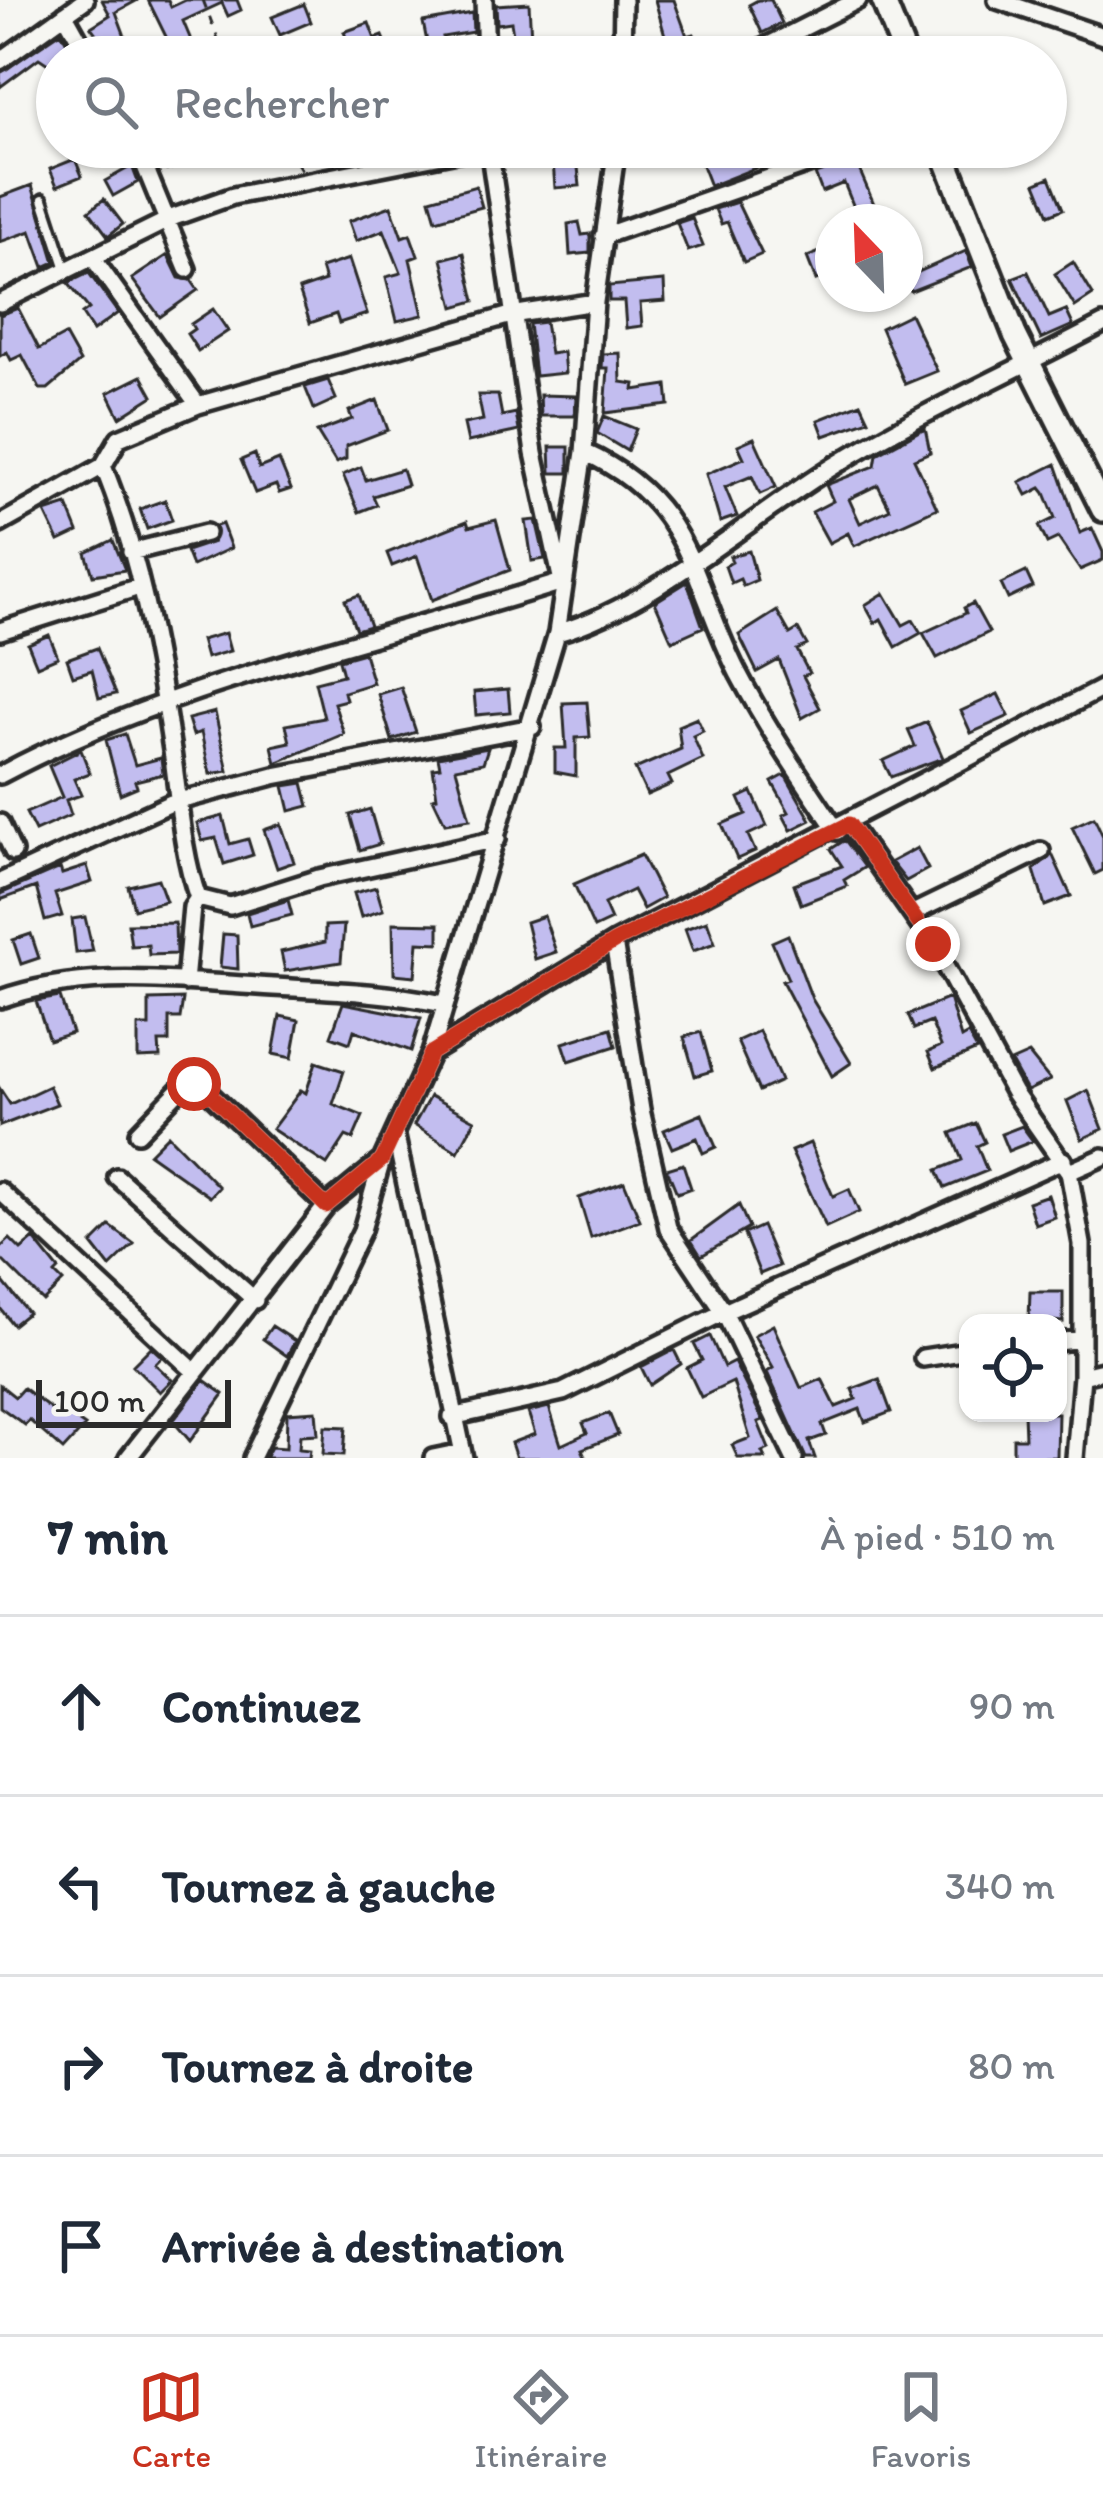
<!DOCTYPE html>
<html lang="fr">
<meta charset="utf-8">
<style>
:root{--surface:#fff;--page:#f2f2f3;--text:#1f2937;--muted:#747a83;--line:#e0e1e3;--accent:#c8321e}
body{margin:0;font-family:Itim,sans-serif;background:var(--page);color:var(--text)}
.controls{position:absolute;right:36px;bottom:36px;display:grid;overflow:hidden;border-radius:24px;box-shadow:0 3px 9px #0004}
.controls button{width:108px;height:108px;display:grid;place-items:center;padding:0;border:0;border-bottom:3px solid var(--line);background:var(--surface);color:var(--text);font:60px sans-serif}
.compass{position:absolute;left:815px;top:204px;width:108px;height:108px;border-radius:50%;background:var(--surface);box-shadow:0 3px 9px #0004;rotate:337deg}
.scale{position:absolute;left:36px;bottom:30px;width:195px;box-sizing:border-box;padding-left:12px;border:6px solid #2b2b2b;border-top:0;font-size:33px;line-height:42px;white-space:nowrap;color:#2b2b2b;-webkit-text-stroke:9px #f6f6f2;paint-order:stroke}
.stop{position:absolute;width:36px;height:36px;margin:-27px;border:9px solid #c8321e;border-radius:50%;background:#fff}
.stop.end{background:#c8321e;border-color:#fff;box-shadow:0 3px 12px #0008}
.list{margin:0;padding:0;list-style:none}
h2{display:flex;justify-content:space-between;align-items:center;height:156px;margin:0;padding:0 48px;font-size:51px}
h2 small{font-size:39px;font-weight:400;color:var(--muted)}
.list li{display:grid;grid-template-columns:78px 1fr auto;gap:36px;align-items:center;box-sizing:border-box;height:180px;padding:0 48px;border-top:3px solid var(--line)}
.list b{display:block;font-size:45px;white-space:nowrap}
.list em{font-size:39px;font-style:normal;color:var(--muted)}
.icon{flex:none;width:66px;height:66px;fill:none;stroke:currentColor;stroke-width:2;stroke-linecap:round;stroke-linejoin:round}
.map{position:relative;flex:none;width:1103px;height:1458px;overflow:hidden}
.search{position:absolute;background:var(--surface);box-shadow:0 3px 9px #0004;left:36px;right:36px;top:36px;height:132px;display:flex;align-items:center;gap:30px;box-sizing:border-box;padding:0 42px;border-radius:66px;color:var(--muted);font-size:45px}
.sheet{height:876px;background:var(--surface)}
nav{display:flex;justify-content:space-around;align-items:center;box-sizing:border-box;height:168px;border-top:3px solid var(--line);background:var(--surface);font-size:33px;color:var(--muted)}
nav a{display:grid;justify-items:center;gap:6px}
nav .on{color:var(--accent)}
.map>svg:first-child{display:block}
.building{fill:#c2bdef;stroke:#2b2b2b;stroke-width:3;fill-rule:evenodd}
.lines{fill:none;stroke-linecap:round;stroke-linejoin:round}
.lane-casing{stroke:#2b2b2b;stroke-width:16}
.street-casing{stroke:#2b2b2b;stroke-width:24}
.secondary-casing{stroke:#2b2b2b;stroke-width:30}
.path{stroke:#2b2b2b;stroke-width:3;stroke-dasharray:9 9;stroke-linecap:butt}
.lane{stroke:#f6f6f2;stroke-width:8}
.street{stroke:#f6f6f2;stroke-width:15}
.secondary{stroke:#f6f6f2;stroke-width:21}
.route{stroke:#c8321e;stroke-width:15}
</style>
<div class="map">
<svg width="1103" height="1458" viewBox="0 0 1103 1458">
<rect width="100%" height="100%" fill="#f6f6f2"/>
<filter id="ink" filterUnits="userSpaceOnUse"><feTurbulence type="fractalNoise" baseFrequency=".00833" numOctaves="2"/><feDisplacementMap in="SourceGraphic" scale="24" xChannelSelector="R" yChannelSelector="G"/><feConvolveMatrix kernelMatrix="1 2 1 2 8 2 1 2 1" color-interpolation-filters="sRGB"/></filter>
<g filter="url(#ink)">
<path class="building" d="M102,0H138L116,12L129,47L113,57L91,27L110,15Z
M148,0H168L171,7L186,0H237L241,10L228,16L222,3L183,21L198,57H176Z
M655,0H674L687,36L694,34L698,43L688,47L690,53L635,57L634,46L666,39Z
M758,0H771L782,23L762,33L749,5Z
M529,3L532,57H498V48L515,46L511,22L497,24L496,5Z
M304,4L311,22L280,35L272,17Z
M472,13L473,32L443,37L448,57H430L423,22Z
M369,23L375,39L383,36L392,57H330L350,48L344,32Z
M61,32L75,57H57V70L39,58L0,87V73Z
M171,147H194L198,160L167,170L161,150Z
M695,147H717L723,160L751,149L758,167L710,186Z
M871,147L920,148L859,169L880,218L860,222L844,183L822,192L815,174L862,158Z
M577,158L580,186L555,188L553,161Z
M75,159L82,176L57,186L50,169Z
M132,166L138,182L113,196L105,181Z
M1050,177L1063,209L1049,215L1036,183Z
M32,185L55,262L44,267L31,231L0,242V197Z
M476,186L482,207L436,220L430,199Z
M104,199L123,224L108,236L89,211Z
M737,202L762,254L744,262L727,222L721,224L715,209Z
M391,206L402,237L410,234L418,256L410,259L423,315L397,321L386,277L401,273L384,230L356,241L349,221Z
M692,218L703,246L688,251L677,223Z
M579,222L582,235L590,234V253L570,255L568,224Z
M825,250L833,273L816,280L807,257Z
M966,251L972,267L911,291L905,278Z
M464,253L475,301L454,307L442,259Z
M168,255L179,278L191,280L198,290L160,317L132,279Z
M349,259L367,314L339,323L336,314L310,323L299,290L325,281L321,268Z
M1073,262L1093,295L1075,307L1055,274Z
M1028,272L1049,317L1066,310L1073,325L1041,339L1012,278Z
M89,273L118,313L93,331L82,314L89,309L68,283Z
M664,281L665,301L640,303L642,326L626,328L624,301H609V286Z
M18,308L39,349L65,335L80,362L48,389H40L22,355L11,360L7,352L0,356V315Z
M213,309L228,331L198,351L187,334L194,329L191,324Z
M910,314L937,371L905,384L881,328Z
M545,322L550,354L563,352L565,373L535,376L529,324Z
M620,353L621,382L635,384L634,390L667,385L669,405L605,413L608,368H602L603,354Z
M142,376L153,396L120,417L108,393Z
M328,380L336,399L314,409L305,387Z
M478,395H498L502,416L516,413L519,431L468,442L464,424L483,420Z
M540,395L576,396L575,416H541Z
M377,400L388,430L346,446V459L336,463L317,432L352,419L349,411Z
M861,403L869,420L824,436L818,420Z
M604,416L636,429L627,451L597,433Z
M925,428L930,452L914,459L937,508L854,546L848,533L829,543L812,512L833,501L826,485L875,466L877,454ZM878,485L890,509L860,523L849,499Z
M754,438L776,487L760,494L752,476L725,487L737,516L720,522L706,474L744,458L738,445Z
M550,447H569V473H551Z
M255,454L259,468L279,460L291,489L279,493L276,485L255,493L241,460Z
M1056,464L1080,533L1092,528L1103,552V560L1080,570L1058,538L1047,543L1039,526L1055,518L1045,493L1041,488L1027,495L1020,482Z
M361,467L366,480L402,469L407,485L373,496L377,505L359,512L343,475Z
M165,500L172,520L147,529L140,509Z
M67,505L78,532L59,541L45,512Z
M496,520L510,570L432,600L417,556L392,566L387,553L467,521L469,527Z
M536,520L545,559L532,561L526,521Z
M222,524L231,548L192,566L186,551L213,542L216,526Z
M113,540L125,570L93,575L86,553Z
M749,551L757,580L743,586L740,579L731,583L725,566L732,562L730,556Z
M1026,572L1033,587L1008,599L1001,584Z
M687,582L703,627L672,641L655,602Z
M884,593L903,625L913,620L921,633L896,647L881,619L875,623L865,605Z
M359,595L370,626L356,630L345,600Z
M973,603L989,632L937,658L923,633L966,613L964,608Z
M777,611L790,634L798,629L807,645L797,650L809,673L803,676L820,708L802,718L779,660L757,672L739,635Z
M225,633L230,651L206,658L201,640Z
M49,635L58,657L37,666L28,644Z
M97,648L116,694L99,698L92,670L73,676L67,659Z
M364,653L373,683L344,692L346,700L334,703L344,734L276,763L272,746L290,742L286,725L324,718L315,682L343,675L339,660Z
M401,687L416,732L392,740L378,694Z
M508,689L510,712L476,715L474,692Z
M998,694L1009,716L971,733L961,711Z
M587,702L590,737L576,738V776L555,772V748H566L563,703Z
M215,712L228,771L210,774L201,732L193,735L188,719Z
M697,718L703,731L693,736L703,759L668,776L672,784L647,795L635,769L681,749L678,726Z
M927,722L943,758L891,777L883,761L915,746L908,730Z
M125,734L135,765L161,758L163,774L135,781L137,787L120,794L106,740Z
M488,748L483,763L456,768L470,819L445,823L433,798L437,797L433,768L440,767L438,757Z
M81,750L90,773L74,779L81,795L66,800L71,815L35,831L26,813L62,797L49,766Z
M785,775L811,820L791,830L783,815L789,812L772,782Z
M303,783L309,806L290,811L284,786Z
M752,792L767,826L748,835L755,851L737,859L722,824L746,814L739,798Z
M370,809L380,844L360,850L350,815Z
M223,816L230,844L248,839L253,855L224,864L216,838L202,841L197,823Z
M1094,817L1103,836V870L1095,874L1072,827Z
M281,824L294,862L277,868L264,830Z
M845,840L865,867L844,880L847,886L801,904L794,884L842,866L831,849Z
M917,848L928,869L906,881L891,862Z
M1052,854L1071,896L1045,906L1034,870Z
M641,855L663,898L643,909L633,890L604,904L611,920L594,928L574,884Z
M87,866L92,882L55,894L62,916L45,921L36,887L0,900V894L60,868L62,874Z
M158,879L166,901L134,909L128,886Z
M376,887L383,910L361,917L354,893Z
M288,900L292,915L250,926L247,913Z
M544,916L556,952L535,959L526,922Z
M85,917L93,951L76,953L72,919Z
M707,921L715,943L693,951L685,929Z
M175,923L176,954L149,955L148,945L131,946L128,924Z
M393,923L439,924V943L418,942L415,976L394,974Z
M344,925L341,962L285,971L281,952L325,942V926Z
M31,934L39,958L21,964L13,940Z
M223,934L237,935L238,969L220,967Z
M788,935L812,999L851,1063L832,1076L782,981L788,979L772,942Z
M60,997L72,1033L49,1040L36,1001Z
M949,998L961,1038L968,1034L977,1050L935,1068L928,1052L941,1046L931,1022L914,1029L908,1015Z
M183,999L180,1018H169V1042H159L160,1057L138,1058V1026H149V1000Z
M343,1003L421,1018L411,1051L354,1030L350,1043L331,1036Z
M280,1016L299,1020L292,1058L273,1054Z
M611,1028L616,1046L569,1061L563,1043Z
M759,1031L781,1081L759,1091L737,1041Z
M701,1032L712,1071L695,1076L684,1037Z
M1029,1054L1050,1080L1027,1091L1011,1062Z
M316,1062L344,1071L333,1104L363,1116L353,1139L346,1136L327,1165L272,1129L301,1090L306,1093Z
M49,1086L57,1104L0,1126V1089L10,1104Z
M1088,1090L1103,1129L1082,1139L1067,1101Z
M430,1096L475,1120L458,1152L414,1125Z
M702,1114L716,1147L703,1153L697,1138L672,1148L664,1130Z
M976,1123L985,1142L977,1146L987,1171L945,1188L937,1170L962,1160L951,1133Z
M1022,1126L1033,1141L1008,1151L1001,1134Z
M168,1135L219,1187L210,1197L149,1154Z
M810,1143L833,1196L849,1189L859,1212L826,1227L791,1151Z
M683,1164L691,1188L677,1193L667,1169Z
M624,1182L640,1220L591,1238L579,1198Z
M1048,1195L1055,1217L1035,1224L1028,1202Z
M739,1205L749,1228L701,1256L691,1240Z
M110,1226L134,1244L110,1267L92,1244Z
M762,1226L779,1266L760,1274L744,1234Z
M10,1239L21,1250L34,1239L59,1270L55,1274L63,1282L43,1301L0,1258V1248Z
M0,1278L28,1313L13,1325L0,1308Z
M1030,1292H1063V1322L1029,1319Z
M773,1325L801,1388L822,1379L836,1407L856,1399L852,1389L879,1379L891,1412L865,1422L860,1409L822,1424L826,1435L809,1441L815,1458H806L767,1372L773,1368L754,1335Z
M272,1326L295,1341L287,1356L263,1339Z
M710,1336L724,1367L734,1362L763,1420L758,1422L769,1449L762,1452L765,1458H738L732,1445L750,1438L733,1382L701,1397L687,1368L702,1360L694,1344Z
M151,1347L162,1357L155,1364L172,1380L160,1392L133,1365Z
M674,1350L681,1364L650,1385L641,1367Z
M204,1380L224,1394L190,1441L173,1421Z
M0,1385L15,1397L23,1388L53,1411L56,1406L85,1426L63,1450L29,1420L25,1425L0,1407Z
M549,1407L561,1445L587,1433L583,1423L609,1413L618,1435L582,1449L586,1458H516L511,1443L535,1434L528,1412Z
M316,1411L318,1434L300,1435L299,1449L310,1450L309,1458H265L271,1447L286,1448L287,1413Z
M1024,1413H1058L1057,1457L1013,1458V1438H1025Z
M325,1426L346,1427L344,1455L323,1454Z"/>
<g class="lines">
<g class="lane-casing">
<path id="lane" d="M43,199L66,269"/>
</g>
<g class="street-casing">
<path id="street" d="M484,0L486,57
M997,0L1103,36
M65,14L89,57
M622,57L623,0
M745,57L858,0
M0,61L85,0
M137,147L187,269
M603,236L857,147
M93,258L198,405
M0,303L174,217L233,196L483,147
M584,452C693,501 691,581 738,673C767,728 802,779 837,831
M103,466C139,553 157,651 171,744C179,795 181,849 198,898
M0,524L103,466L119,438L198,405L511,315L595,302
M131,552L206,533
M0,631L139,587
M557,633C654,605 748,519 834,466C921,412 1013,372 1103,324
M0,775C173,682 376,641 562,582L534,453L489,147
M0,823L13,852
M849,824L933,944L1014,1093L1069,1172L1082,1244V1376L1075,1458
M0,882L171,803L274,776L532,727
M913,913L1041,851
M614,942L641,1110L668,1228L724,1312L794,1458
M185,982L192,907L198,898L230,906L319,878L497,839
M0,999C85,969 171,981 258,986C321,990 383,991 444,1004
M431,1053L614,942L1103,688
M138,1133L183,1086L205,1089L326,1206
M396,1137L464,1458
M1069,1172L1103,1157
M117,1177L255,1300
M0,1191L194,1371
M1058,1342L1080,1339
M923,1358L968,1351
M1082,1376L1103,1371
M452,1417L563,1392L724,1312L1063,1160
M128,1458L326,1206L382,1160L431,1053L557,633L584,452L595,302L617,147
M252,1458L362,1230L382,1160
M433,1458L462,1452"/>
</g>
<g class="secondary-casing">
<path id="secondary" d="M883,0L906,57
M941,147L1015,335L1103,510"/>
</g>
<path class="path" d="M203,0L225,57
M287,147L302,171"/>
<use href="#lane" class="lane"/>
<use href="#street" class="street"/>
<use href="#secondary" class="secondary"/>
</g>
</g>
<g class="lines" filter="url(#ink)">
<path class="route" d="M194,1084L205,1089L326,1206L382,1160L431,1053L614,942L849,824L933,944"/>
</g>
</svg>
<div class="controls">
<button><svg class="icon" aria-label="locate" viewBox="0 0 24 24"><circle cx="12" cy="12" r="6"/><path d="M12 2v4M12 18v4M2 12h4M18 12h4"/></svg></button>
</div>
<svg class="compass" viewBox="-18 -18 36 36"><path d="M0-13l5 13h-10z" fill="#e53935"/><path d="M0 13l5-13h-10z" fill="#747a83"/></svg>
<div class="scale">100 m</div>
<div class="stop" style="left:194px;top:1084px"></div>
<div class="stop end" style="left:933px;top:944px"></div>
<div class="search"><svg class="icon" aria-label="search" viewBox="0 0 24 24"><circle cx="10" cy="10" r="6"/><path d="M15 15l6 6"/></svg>Rechercher</div>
</div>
<section class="sheet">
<h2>7 min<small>À pied · 510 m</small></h2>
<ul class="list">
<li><svg class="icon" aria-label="ahead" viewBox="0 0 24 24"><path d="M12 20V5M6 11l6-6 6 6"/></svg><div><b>Continuez</b></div><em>90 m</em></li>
<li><svg class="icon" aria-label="left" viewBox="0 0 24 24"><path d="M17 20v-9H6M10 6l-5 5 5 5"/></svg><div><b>Tournez à gauche</b></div><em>340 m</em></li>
<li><svg class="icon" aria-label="right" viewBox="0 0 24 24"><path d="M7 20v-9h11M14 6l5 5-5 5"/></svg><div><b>Tournez à droite</b></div><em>80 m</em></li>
<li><svg class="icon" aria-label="arrive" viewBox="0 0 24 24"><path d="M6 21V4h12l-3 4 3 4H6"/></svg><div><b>Arrivée à destination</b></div></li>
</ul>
</section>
<nav>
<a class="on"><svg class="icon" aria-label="map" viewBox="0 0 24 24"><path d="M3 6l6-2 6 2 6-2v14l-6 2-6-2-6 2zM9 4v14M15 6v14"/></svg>Carte</a>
<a><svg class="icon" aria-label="directions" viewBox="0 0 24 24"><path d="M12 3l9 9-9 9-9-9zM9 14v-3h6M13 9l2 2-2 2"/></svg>Itinéraire</a>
<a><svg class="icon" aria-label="saved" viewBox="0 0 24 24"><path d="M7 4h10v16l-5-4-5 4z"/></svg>Favoris</a>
</nav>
